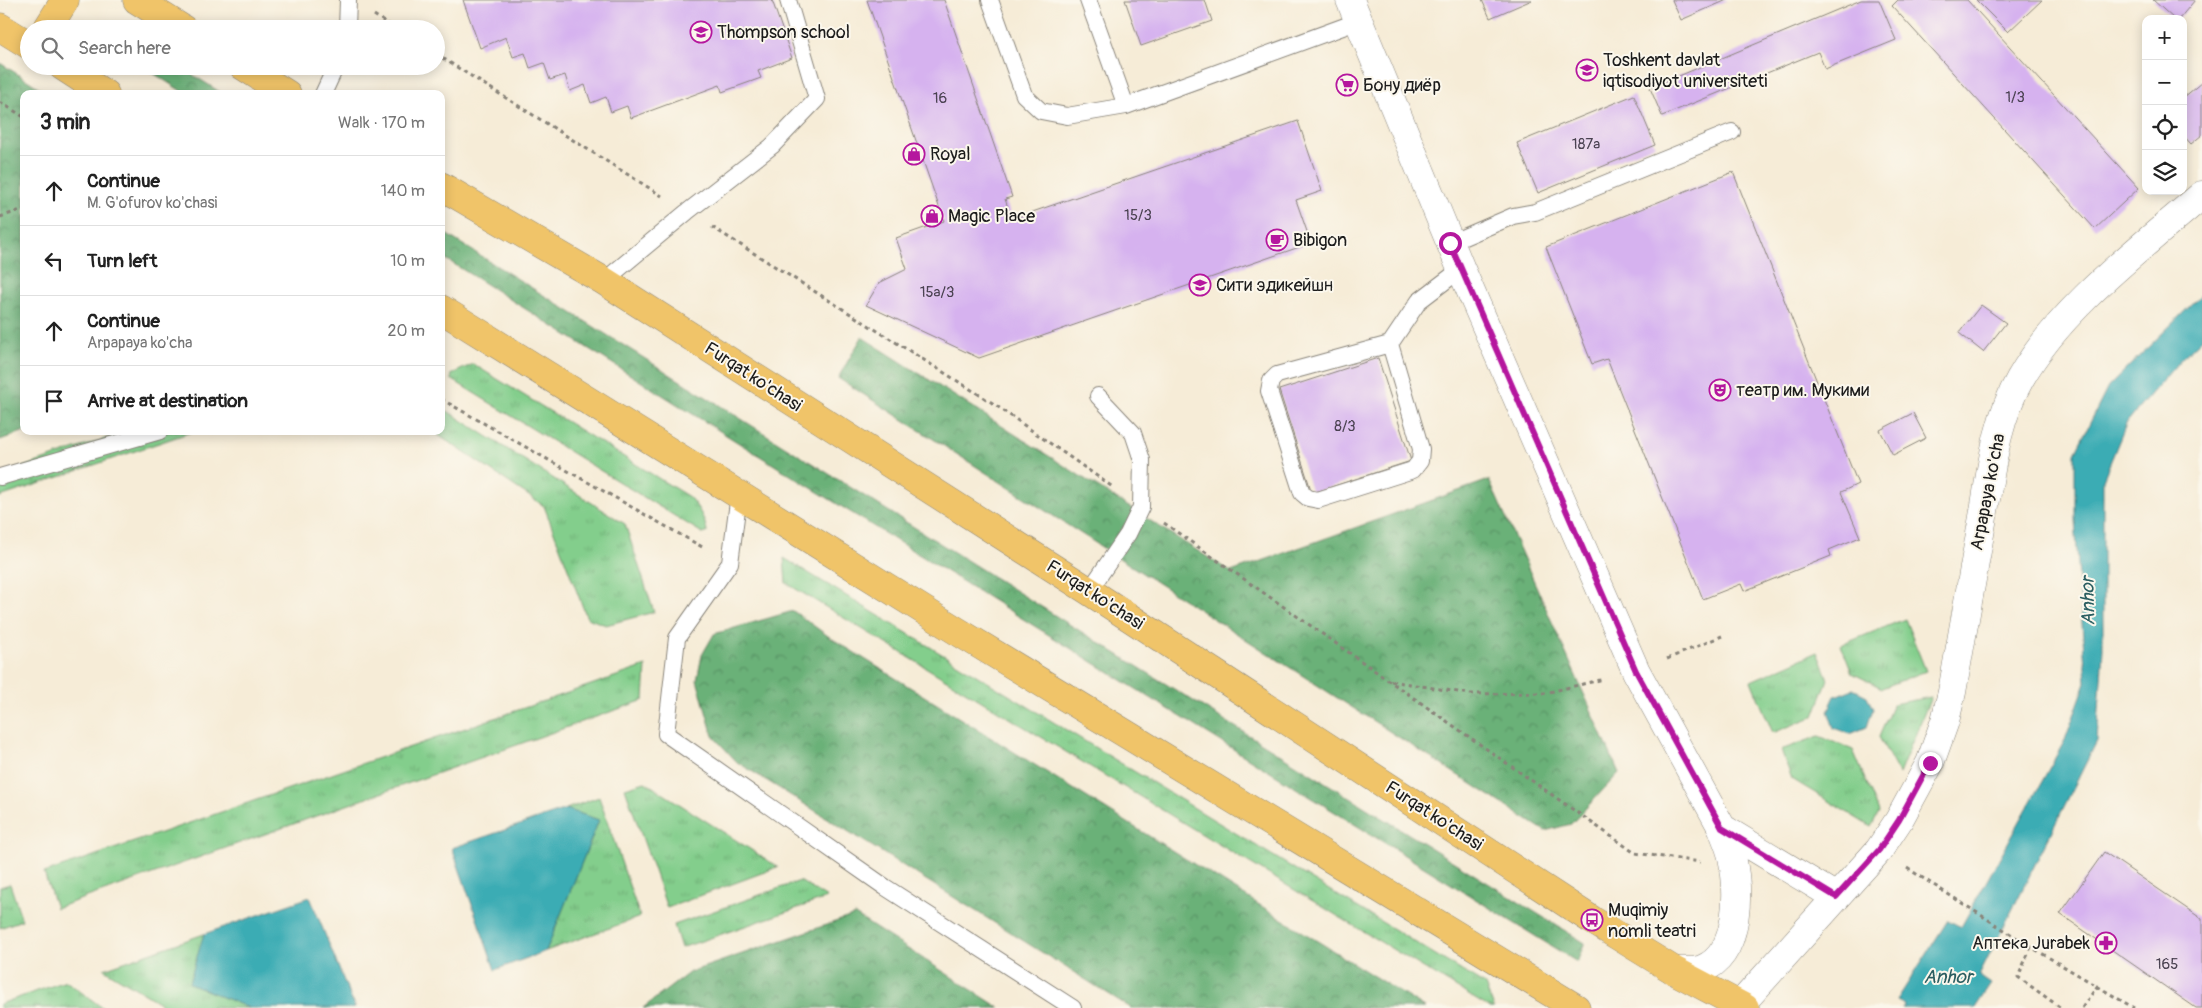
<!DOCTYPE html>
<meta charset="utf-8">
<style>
:root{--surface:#fff;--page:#f2f2f2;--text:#222;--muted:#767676;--line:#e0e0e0}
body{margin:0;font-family:Pangolin,sans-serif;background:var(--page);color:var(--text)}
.controls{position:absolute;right:15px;top:15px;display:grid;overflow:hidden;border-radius:10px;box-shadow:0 2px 12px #0003}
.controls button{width:45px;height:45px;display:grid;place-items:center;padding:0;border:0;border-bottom:1px solid var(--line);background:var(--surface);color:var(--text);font:25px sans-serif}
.stop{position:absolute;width:15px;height:15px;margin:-11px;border:4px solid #b5179e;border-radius:50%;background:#fff}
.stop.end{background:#b5179e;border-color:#fff;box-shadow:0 1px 5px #0008}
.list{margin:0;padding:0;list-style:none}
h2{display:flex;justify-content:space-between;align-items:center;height:65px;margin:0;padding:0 20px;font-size:21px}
h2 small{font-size:16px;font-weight:400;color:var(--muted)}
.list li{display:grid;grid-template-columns:32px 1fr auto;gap:15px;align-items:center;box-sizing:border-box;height:70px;padding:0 20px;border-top:1px solid var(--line)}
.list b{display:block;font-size:19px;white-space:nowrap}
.list p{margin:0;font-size:16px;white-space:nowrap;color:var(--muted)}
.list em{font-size:16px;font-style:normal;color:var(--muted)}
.icon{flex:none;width:28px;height:28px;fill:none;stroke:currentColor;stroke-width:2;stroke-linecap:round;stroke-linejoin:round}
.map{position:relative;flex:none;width:2202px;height:1008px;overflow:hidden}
.search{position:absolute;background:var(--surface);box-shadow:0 2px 12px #0003;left:20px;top:20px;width:425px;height:55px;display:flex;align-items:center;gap:12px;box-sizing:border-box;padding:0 18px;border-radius:28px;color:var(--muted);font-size:19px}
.panel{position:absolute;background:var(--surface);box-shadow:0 2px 12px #0003;left:20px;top:90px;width:425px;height:345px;border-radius:10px}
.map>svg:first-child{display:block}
.grass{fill:url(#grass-tufts);stroke:#507554}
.forest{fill:url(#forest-crowns);stroke:#43664a}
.water{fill:#3bacb4;stroke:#2c6468}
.building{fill:#d6b2ef}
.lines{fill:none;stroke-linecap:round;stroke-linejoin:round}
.service-casing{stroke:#89847a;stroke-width:18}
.minor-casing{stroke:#89847a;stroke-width:29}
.primary-casing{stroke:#89847a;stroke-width:29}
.path{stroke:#89847a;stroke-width:3;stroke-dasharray:4 4;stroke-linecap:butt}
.service{stroke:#fff;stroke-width:16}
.minor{stroke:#fff;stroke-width:28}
.primary{stroke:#f0c469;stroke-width:28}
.route{stroke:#b5179e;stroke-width:6}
.labels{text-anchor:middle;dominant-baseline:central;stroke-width:4;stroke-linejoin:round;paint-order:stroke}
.number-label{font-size:15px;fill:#4a4251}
.poi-label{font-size:18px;fill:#1c1c1c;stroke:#fbf7ec;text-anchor:start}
.street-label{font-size:18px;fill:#1c1c1c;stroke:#fbf7ec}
.water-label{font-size:19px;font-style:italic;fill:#2a5d60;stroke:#fbf7ec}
</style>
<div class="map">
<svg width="2202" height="1008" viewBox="0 0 2202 1008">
<defs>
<pattern id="grass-tufts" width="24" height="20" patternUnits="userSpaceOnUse" patternTransform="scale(1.25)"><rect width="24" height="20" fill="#83ce8c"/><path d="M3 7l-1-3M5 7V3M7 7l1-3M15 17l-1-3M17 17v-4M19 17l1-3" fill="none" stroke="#71b078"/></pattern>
<pattern id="forest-crowns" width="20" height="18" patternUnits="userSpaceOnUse" patternTransform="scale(1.25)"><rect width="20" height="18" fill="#6ab178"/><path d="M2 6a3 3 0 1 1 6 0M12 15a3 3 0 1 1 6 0" fill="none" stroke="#568f62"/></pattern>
</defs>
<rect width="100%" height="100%" fill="#fbf7ec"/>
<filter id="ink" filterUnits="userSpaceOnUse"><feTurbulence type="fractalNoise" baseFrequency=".02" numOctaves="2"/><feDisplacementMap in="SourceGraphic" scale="10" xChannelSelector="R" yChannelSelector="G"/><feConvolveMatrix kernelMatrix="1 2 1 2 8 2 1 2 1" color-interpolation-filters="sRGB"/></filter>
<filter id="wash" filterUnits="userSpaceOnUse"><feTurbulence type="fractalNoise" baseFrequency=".0096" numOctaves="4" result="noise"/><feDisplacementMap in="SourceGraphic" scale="20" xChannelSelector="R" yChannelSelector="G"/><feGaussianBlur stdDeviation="1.12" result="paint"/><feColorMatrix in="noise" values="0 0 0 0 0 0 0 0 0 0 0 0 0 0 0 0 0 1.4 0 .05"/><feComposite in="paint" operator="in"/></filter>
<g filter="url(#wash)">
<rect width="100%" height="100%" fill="#f6ecd7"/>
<path class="grass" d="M473,364L689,497C698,507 705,518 707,532L704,534L451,379L452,374Z
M441,407L625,524L654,612L606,625L587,618L544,506L432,431H441Z
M128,431H194L0,497V475Z
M784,558L1485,985L1494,1008H1490L786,583Z
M1905,619L1926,671L1882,688L1852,673L1841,645Z
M1817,652L1828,679L1814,716L1773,733L1751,681Z
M646,666L644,700L56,908L44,873Z
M1931,697L1899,774L1879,737L1893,704Z
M1819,736L1853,750L1879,812L1871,827L1792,779L1781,750Z
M645,782L778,867L667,908L625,788Z
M599,797L640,917L546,951L599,820L566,809Z
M800,881L827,898L681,948L674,925Z
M10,884L22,920L0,928V887Z
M204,934L189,983L249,1008H168L104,969Z
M66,981L103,1008H0V1004Z"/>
<path class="forest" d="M0,63L49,94H24L25,431L0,440Z
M142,66H179L223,94H186Z
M441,231L1064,621L1585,943L1577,962L742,445L441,256Z
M862,337L1231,572L1489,480L1619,773L1571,824L1545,831L838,378Z
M793,611L831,638L1425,1008H1131L737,762L713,736L697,680L702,655L714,634Z
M855,915L1000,1008H643L690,972Z"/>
<path class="water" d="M2202,294V339L2182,358L2127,422L2103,480V649L2097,741L1979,976L1991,984L1975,1008H1902L1905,1004L1897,1000L1948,920L1961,927L2065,740L2086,682L2075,520V453L2108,387Z
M1853,689L1867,696L1873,709L1867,727L1850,734L1834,728L1828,711L1835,696Z
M566,809L599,820L546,951L495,970L452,848Z
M310,897L355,1008H249L189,983L204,934Z"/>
<g id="blocks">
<path class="building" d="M463,0H772L792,58L758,71L761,78L722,92L720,85L631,118L627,106L611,112L606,97L591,103L585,85L570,91L565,75L550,80L544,63L530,68L525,53L513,57L506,37L480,48Z
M867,0H944L1012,197L1005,199L1012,219L1298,121L1322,191L1296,200L1311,243L979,358L866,305L879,283L907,269L896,238L944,221Z
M1125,0H1205L1212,21L1141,46Z
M1482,0H1532L1490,18Z
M1672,0H1727L1681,20Z
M1861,0H1879L1896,40L1825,69L1818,52L1662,116L1650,88Z
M1898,0H1967L2139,188L2095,229L1892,6Z
M1976,0H2042L2008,32Z
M2153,0H2195L2179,19H2174Z
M2202,82V135L2191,144L2183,135V98Z
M1634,95L1655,145L1538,193L1517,143Z
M1733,172L1858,484L1841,492L1860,537L1829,550L1831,556L1744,591L1741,584L1703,599L1607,359L1592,364L1546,247Z
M1981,305L2006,323L1983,352L1959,333Z
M1378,358L1411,461L1312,493L1279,390Z
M1913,413L1926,438L1893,455L1880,430Z
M2104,852L2202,919V1008H2196L2060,914Z"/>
</g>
</g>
<g filter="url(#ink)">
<use href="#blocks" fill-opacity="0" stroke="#89847a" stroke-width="1"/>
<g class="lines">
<g class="service-casing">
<path id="service" d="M990,0L1024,95L1041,111L1067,116L1126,106
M1088,0L1126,106L1359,21
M347,29L348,0
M323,94L336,66
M1450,243L1513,216L1535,212L1732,132
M604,281L687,212L772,146L817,99L788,0
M1390,344L1421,449L1420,461L1413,470L1318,500L1308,498L1302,493L1269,391L1271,381L1277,375L1390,344L1419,301L1461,269
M0,477L160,431
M739,494L730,563L677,638L666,734L885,887L1073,1008
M1089,591L1128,534L1141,507L1142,460L1133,433L1098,396"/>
</g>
<g class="minor-casing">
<path id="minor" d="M1350,0L1461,269L1636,671L1722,828L1836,897
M1675,971C1684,971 1694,972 1702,969C1741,955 1739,889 1732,857C1730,847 1725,837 1722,828
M1740,1005L1879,850L1899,820L1930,763L1945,721L1952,692C1962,634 1973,576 1983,517C1991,471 1996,421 2020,379C2060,308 2141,248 2202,195"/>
</g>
<g class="primary-casing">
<path id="primary" d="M137,0L183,29
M0,27L29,45
M47,29L65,0
M62,66L105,94
M243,66L287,94
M441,186L604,281L1089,591L1592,920L1675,971L1745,1008
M441,309L957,631L1576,1008"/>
</g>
<path class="path" d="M374,15L396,29
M436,54L662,196
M0,102L24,117
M0,217L24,209
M712,227L991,402L1114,488
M441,399L704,548
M1164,523L1635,853L1700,862
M1667,659L1722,636
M1391,681L1470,694L1545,693L1604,679
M1907,868L2031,947L2134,1008
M2031,947L2018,977L2061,1008
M2082,1008L2098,985"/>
<use href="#service" class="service"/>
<use href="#minor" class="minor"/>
<use href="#primary" class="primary"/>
</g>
</g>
<g class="lines" filter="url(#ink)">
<path class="route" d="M1450,243L1636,671L1722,828L1836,897L1879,850L1899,820L1930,763"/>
</g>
<defs>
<g id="school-ring" transform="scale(1.125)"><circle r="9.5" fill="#fbf7ec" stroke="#b5179e" stroke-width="1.5"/><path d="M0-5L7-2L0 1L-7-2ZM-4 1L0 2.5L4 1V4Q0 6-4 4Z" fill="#b5179e"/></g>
<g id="university-ring" transform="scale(1.125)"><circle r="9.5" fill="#fbf7ec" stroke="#b5179e" stroke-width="1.5"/><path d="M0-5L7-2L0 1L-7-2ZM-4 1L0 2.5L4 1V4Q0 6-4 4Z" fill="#b5179e"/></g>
<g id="supermarket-ring" transform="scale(1.125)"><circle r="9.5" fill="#fbf7ec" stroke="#b5179e" stroke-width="1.5"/><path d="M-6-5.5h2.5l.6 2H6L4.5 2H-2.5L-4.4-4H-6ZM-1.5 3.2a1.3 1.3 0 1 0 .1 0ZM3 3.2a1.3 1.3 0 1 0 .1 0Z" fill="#b5179e"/></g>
<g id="shop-ring" transform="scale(1.125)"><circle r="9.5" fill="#fbf7ec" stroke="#b5179e" stroke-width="1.5"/><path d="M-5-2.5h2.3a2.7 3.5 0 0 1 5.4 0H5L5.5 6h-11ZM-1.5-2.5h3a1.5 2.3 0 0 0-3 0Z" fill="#b5179e"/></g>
<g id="cafe-ring" transform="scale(1.125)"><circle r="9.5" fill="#fbf7ec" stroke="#b5179e" stroke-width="1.5"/><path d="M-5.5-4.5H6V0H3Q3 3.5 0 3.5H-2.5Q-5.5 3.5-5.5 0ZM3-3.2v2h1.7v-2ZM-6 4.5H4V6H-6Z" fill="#b5179e"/></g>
<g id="theatre-ring" transform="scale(1.125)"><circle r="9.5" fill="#fbf7ec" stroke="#b5179e" stroke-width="1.5"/><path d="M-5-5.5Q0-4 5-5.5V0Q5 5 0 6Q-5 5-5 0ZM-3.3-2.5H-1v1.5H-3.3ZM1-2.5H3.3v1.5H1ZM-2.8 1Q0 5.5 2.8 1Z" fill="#b5179e"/></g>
<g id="bus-ring" transform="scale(1.125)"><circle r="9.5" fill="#fbf7ec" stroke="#b5179e" stroke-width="1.5"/><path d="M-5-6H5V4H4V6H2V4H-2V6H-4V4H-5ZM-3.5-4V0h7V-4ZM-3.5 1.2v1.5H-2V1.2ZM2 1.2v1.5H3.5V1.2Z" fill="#b5179e"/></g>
<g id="pharmacy-ring" transform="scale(1.125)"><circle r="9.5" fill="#fbf7ec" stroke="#b5179e" stroke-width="1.5"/><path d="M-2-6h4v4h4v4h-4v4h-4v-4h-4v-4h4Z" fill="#b5179e"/></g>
</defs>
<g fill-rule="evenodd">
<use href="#school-ring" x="701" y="32"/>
<use href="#university-ring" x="1587" y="70"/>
<use href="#supermarket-ring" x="1347" y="85"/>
<use href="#shop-ring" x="914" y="154"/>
<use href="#shop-ring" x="932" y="216"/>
<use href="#cafe-ring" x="1277" y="240"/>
<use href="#school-ring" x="1200" y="285"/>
<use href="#theatre-ring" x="1720" y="390"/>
<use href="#bus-ring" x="1592" y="920"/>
<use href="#pharmacy-ring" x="2106" y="943"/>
</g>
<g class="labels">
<g class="number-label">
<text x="2015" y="97">1/3</text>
<text x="940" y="98">16</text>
<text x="1586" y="144">187a</text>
<text x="1138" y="215">15/3</text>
<text x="937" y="292">15a/3</text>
<text x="1345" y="426">8/3</text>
<text x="2167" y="964">165</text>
</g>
<g class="poi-label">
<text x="717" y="32">Thompson school</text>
<text x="1603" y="60">Toshkent davlat<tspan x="1603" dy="21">iqtisodiyot universiteti</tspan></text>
<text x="1363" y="85">Бону диёр</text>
<text x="930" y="154">Royal</text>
<text x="948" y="216">Magic Place</text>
<text x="1293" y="240">Bibigon</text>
<text x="1216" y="285">Сити эдикейшн</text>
<text x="1736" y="390">театр им. Мукими</text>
<text x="1608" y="910">Muqimiy<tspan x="1608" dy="21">nomli teatri</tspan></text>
<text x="2090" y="943" text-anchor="end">Аптека Jurabek</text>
</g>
<g class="street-label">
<text transform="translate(753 377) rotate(33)">Furqat ko'chasi</text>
<text transform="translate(1988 492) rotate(-79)">Arpapaya ko'cha</text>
<text transform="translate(1095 595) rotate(33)">Furqat ko'chasi</text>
<text transform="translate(1434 816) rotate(33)">Furqat ko'chasi</text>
</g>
<g class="water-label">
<text transform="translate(2088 601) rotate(-91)">Anhor</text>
<text x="1948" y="977">Anhor</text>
</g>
</g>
</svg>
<div class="controls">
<button>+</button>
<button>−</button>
<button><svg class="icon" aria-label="locate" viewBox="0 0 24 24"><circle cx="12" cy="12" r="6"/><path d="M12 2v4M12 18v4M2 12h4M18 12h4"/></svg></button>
<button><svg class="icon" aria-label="layers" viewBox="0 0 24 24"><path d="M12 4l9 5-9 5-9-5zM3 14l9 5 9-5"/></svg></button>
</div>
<div class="stop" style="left:1450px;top:243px"></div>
<div class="stop end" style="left:1930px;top:763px"></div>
<div class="search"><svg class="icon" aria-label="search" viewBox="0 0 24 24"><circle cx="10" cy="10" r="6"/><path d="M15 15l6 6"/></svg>Search here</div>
<section class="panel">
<h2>3 min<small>Walk · 170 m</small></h2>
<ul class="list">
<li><svg class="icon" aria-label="ahead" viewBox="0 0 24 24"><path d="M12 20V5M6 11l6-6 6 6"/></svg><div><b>Continue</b><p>M. G'ofurov ko'chasi</p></div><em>140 m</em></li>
<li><svg class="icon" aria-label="left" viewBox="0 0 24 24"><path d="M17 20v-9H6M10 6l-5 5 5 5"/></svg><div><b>Turn left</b></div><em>10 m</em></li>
<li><svg class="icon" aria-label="ahead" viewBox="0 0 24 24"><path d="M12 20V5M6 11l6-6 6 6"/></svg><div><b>Continue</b><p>Arpapaya ko'cha</p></div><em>20 m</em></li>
<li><svg class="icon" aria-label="arrive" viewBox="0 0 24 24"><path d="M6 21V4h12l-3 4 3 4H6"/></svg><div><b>Arrive at destination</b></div></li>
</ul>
</section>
</div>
